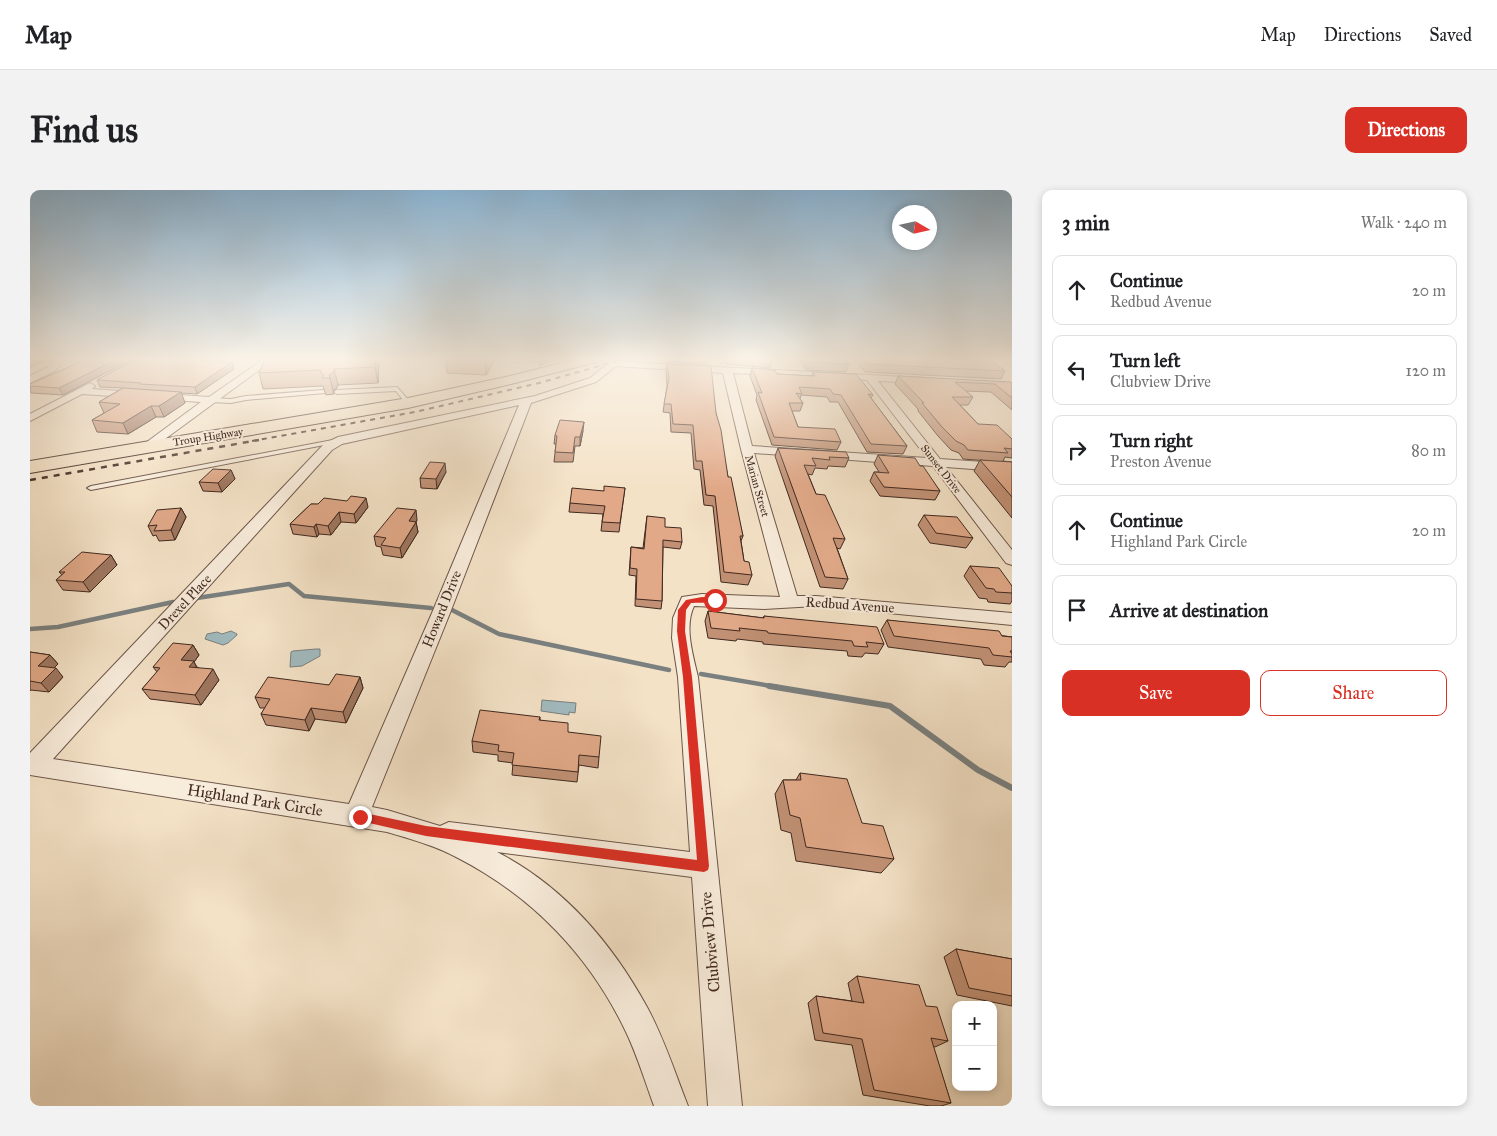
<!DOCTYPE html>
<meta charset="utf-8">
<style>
:root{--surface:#fff;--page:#f2f2f2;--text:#202124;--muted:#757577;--line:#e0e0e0;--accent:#d93025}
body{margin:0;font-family:"IM FELL Great Primer",serif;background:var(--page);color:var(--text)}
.controls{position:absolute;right:15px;bottom:15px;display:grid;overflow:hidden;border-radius:10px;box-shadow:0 2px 8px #0003}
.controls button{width:45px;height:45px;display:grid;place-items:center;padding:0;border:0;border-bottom:1px solid var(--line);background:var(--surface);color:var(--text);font:25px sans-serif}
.compass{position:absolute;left:862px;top:15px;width:45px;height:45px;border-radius:50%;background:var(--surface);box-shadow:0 2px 8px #0003;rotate:99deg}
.stop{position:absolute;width:15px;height:15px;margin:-11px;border:4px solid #d93025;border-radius:50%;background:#fff}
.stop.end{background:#d93025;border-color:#fff;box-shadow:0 1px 5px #0008}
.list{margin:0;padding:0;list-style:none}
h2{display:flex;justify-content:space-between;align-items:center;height:65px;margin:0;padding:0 20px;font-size:21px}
h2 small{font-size:16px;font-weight:400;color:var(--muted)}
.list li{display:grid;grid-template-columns:32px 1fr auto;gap:15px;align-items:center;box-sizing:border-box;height:70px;margin:0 10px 10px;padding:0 10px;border:1px solid var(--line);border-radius:10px}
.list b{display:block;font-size:19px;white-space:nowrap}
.list p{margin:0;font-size:16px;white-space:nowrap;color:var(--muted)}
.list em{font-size:16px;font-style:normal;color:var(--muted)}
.actions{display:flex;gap:10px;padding:15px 20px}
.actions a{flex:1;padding:11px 0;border:1px solid var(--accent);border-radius:10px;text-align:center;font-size:18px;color:var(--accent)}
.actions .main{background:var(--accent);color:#fff}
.icon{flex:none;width:28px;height:28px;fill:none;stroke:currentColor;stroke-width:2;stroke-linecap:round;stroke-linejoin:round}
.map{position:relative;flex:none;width:982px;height:916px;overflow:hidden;border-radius:10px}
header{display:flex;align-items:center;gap:30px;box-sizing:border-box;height:70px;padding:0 25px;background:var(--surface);border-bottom:1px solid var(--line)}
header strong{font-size:24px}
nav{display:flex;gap:28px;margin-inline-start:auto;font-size:18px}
.intro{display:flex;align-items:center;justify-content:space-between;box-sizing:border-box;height:120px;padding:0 30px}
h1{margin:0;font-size:35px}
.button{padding:12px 22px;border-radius:10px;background:var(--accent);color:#fff;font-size:18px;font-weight:700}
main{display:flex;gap:30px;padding:0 30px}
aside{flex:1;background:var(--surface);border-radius:10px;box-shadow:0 2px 8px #0003}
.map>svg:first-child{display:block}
.water{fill:#a1bbc0;stroke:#7a8080}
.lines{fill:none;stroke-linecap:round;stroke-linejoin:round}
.stream-far1{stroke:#7a8080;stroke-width:4.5}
.stream{stroke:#7a8080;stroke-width:6}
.lane-casing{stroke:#6d5649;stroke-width:2}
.street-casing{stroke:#6d5649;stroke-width:2}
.primary-casing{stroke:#40281f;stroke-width:2}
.lane{fill:#f8ecdb;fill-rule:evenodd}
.street{fill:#f8ecdb;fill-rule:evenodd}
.primary{fill:#f4e2c7;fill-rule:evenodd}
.rail-far1{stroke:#40281f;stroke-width:2;stroke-dasharray:5 5;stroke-linecap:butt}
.rail{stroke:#40281f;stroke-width:2.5;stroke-dasharray:6 6;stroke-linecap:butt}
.wall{fill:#c29175;stroke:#40281f}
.shaded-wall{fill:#9e765f;stroke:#40281f}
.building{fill:#e1a988;stroke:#40281f}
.route{fill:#d93025}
.labels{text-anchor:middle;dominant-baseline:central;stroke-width:4;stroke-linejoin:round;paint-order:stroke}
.far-street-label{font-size:11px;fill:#40281f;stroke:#f8ecdb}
.street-label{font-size:14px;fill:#40281f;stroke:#f8ecdb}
.near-street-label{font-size:16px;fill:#40281f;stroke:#f8ecdb}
</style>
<header>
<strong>Map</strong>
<nav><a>Map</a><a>Directions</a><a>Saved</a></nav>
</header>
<div class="intro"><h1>Find us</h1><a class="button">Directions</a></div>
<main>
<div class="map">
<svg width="982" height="916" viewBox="0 0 982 916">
<rect width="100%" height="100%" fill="#f4e2c7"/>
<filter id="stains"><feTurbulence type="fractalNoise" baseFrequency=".004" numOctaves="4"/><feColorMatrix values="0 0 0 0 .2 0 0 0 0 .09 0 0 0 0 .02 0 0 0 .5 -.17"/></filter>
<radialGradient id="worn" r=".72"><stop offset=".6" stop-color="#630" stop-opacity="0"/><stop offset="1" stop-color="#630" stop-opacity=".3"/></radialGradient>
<path class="water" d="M201,441L207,444V445L198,453L193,455L175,449L177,444L187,442L192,444Z
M286,459H290V466L272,476L260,477L261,462L263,461Z
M512,510L546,513L545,523L539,522V525L511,521Z"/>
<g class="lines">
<path class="stream-far1" d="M167,408L259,394L274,406L401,418
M422,420L469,444L639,480
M0,439L28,437L143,412
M671,484L747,497"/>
<path class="stream" d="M739,496L860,516L948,580L982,598"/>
<g class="lane-casing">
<path id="lane" d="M367,197L380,212V214H376L366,201L307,204L304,202L307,200Z
M293,200L296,202L295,203L216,210L201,213L181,212L178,210L181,208L201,209L216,206Z
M308,249L310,250V252L61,300L57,298L61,296Z"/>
</g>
<g class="street-casing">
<path id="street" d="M20,169H29L31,174L26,180L0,193V186L20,176L21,174Z
M234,169H244L120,260H112L110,257L171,212L52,204L0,231V224L60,193L65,196L62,199L179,207Z
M484,169H494L488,173L485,172Z
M571,169L614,173L894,188L896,190L891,193L848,191L910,269L982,274V282L916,277L982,360V375L976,373L903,276L724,263L767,406H786L982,423V435L786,416L734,419L664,416C654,437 663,465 668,487L712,916H678L662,687L467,662C533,696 582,753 617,817C634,848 645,883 658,916H624C615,891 607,865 596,842C560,766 502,706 428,668C406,656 381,649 357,642L0,585V563L294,254L308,247L505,206L560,188L576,175ZM586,176L693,183L711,259L750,407L672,404L652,407L643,428L642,448L648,487L660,662L419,632L410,636L357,620L342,617L420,423L501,213L566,192ZM703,183L837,190L897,268L722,256ZM489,215L402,423L319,614L23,569L302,260L312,254Z"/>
</g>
<g class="primary-casing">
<path id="primary" d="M547,169H568L566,172L481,194L378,218L0,283V271L378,208L480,186Z"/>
</g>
<use href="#lane" class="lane"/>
<use href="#street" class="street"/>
<use href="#primary" class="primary"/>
<path class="rail-far1" d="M222,251L385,222L509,193L594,169"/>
<path class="rail" d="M0,290L229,250"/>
</g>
<path class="wall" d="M57,169H103L33,205L1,203L0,194Z
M107,169H151L149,170L204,179L167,204L151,203L155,213L134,227H126L98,244L67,242L62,230L74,223L69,212L93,198L70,197L67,190Z
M235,169H349L348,193L308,195L307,198L303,201L304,204L296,205L293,196L233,199L229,183Z
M416,169H465L456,185L417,183Z
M496,169H521L510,176L509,172L496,170Z
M635,169H678L677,174L635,172Z
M695,169H741L742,170L740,178L696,174Z
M770,169H815L819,174L816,182L776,180Z
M824,169H959L975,181L971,189L835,182Z
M637,174L686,223L698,287L713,346L711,351L714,371L722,385L718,395L691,392L683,316L674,315L670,280L664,279L661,243L641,242L640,223L633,222L637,196L636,181Z
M722,178L747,184L782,186L783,182L843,205L841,208L877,256L873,264L837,262L808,212H800L797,207L771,205L770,209L773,213L770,221H762L768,237L811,252L807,260L742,255L726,210L727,205L720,186Z
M868,186L982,193V220L961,202L935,201L943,207L938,215H930L948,234L982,259V268L975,267L973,271L982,272V328L944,281L950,270L960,271L933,269L929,263L921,260L908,246L888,221V219L865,194Z
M553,241L550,256H545L543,272H524L526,254H524L525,245Z
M748,258L819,268L815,277L798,276L797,279L785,278L782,285L778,284L786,304L815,349L810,359L807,358L818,389L813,399L790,397L745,266Z
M848,265L890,276L910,301L905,310L850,306L840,291L844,282H849L844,274Z
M201,280L205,289L192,302L173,301L169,292Z
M416,282L407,299L391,298L390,288Z
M595,298L589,342L571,341L573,324L539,322L540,313L574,301Z
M281,314L338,317L326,333L311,332L301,345L289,344L287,347L263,344L260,334Z
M151,318L156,327L145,350L129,351L126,345L123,346L118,336Z
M894,325L943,348L936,358L900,353L888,335Z
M617,326L635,337L652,352L650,359L633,357L632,411L631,419L605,416L606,386L599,385L601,357L613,358Z
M387,330L386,332L388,342L372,368L353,365L351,357L346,356L344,346Z
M81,365L87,375L60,402L33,400L26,390L32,385L29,382Z
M940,376L982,396V411L980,414L958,412L957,409L949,408L934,386Z
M678,421L733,428L734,426L854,454L848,464L835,463L832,467L818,466L817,461L733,454V452L707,449L706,451L678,448L675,431Z
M857,430L982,447V472H979L975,477L954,475L951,469L858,457L851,440Z
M163,455L169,465L164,472L167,477L189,490L171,515L120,509L112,499L127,482L123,477Z
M0,462L20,465L28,474L24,478L33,487L19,502L1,500L0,501Z
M330,487L333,498L316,533L285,529L279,541L236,535L231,524L235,518H230L225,507L299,495Z
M510,527V530L538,542L569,567L568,578L549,575L547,592L482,585L483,573L468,571V565L443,562L442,551Z
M770,583L832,633L864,669L851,683L766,671L761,643L751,640L745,604L753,590H766Z
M926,759L982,769V816L927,805L914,767Z
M827,786L896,816L918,851L905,857L903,856L921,913L911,916H900L833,905L822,855L785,850L778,813L786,806L822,811L818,793Z"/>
<path class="shaded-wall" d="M0,169H19L18,170L0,177Z
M87,169H103L33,205L29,198Z
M135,169H151L138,176Z
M346,169H349L348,193L345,177Z
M455,169H465L456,185Z
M511,169H521L510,176Z
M202,172L204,179L167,204L165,197Z
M304,179L308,195L307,198L303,201L300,188L299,185Z
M151,202L155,213L134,227L129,216Z
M121,216L126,227L98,244L93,233Z
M554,232L553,241L550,256V247Z
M415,273L416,282L407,299L406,289Z
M201,280L205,289L192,302L188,293Z
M336,308L338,317L326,333L324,324Z
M151,318L156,327L145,350L141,340Z
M386,320L387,330L380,341L379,331Z
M309,322L311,332L301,345L298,336Z
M386,332L388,342L372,368L370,358Z
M286,334L289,344L287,347L284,337Z
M81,365L87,375L60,402L53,392Z
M163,455L169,465L164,472L169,482L157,480L151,470Z
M20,465L28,474L16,486L8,476Z
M26,478L33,487L19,502L11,493Z
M183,479L189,490L171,515L165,505Z
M330,487L333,498L316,533L313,522Z
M281,518L285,529L279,541L275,530Z"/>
<path class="building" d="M57,169H87L29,198L0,196V194Z
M107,169H136H135L202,172L165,197L110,194L111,193L67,190Z
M235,169H346L345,177L304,179V182L299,185L300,188H292L294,185L290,182L291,180L229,183Z
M719,169H741L742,170Z
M777,169H815L819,174L779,172Z
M833,169H959L975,181L838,174Z
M637,174L681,176L686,223L691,240L698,287H701L713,346H710L714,371L719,372L722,385L694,382L685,306L676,305L672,271H666L663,235L643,234L641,214H634L639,188Z
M722,178L745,180L747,184L785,186L783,182L826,184L843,205L838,204L877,256L841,254L811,205L803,204L800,199L769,197L772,204L766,203L773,213H759L768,237L805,239L811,252L744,247L728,202L732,203Z
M868,186L980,192L982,193V208L965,194L925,192L943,207H922L948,234L967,235L982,249V259L974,258L978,263L938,260L934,255L926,251L912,237L892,213H894Z
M93,198L151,202L129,216H121L93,233L62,230L90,214L69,212Z
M530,230L554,232L550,247H545L543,263L525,262L527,246L525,245Z
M748,258L816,262L819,268L799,267L800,270L782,268L786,276L774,275L786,304L795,305L815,349L803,348L818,389L795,387Z
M848,265L885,268L890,276H893L910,301L854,297L844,282L859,283Z
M950,270L982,272V307Z
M400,272L415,273L406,289L390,288Z
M183,279L201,280L188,293L169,292Z
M574,296L595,298L590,333L572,332L575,316L540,313L542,298L574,301Z
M321,306L336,308L324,324L309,322L298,336L286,334L284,337L260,334L281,314H288L294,308L317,311Z
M151,318L141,340L124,341L127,335L118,336L127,320Z
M367,318L386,320L379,331L386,332L370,358L351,355L356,348L344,346Z
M894,325L927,327L943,348L906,343Z
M617,326L635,328V337L651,338L652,352L633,350L632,411L606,409L607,379L600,378L601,357L614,359Z
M52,362L81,365L53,392L26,390L35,382H29Z
M940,376L969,378L982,396V403L966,402L964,399L956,398Z
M678,421L734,428V426L847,437L854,454L836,452L838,457L824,456L822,451L738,443L737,441L709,438L710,441L681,438Z
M857,430L969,441L972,446L982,447V461H980L982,464V467L963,465L959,458L864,446Z
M143,453L163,455L151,470L164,471L159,477L183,479L165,505L112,499L130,478L123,477Z
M0,462L20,465L8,476L26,478L11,493L0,491Z
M306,484L330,487L313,522L281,518L275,530L231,524L240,509L225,507L238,487L299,495Z
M450,520L510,527L509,530L538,533V542L571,546L569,567L549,565L548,582L482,575L484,563L468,561L469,555L442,551Z
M770,583L817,589L832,633L853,636L864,669L776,657L770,628L760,625L753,590H771Z
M926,759L982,769V806L939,798Z
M827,786L889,795L896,816L907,817L918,851L901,848L921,913L844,900L832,849L793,843L786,806L834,813Z"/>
<linearGradient id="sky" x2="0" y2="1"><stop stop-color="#8bb7d8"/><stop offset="0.57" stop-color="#faf2e6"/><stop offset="1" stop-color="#faf2e6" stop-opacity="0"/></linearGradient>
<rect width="982" height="297" fill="url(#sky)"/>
<path class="route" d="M672,407L685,408L689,410C683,414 669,412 661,413L656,420L655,441L662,487L679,676L678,680L674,682L396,646L326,630L325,627L326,623L330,622L396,636L667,670L653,487L647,441L648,420L656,410Z"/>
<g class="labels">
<g class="far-street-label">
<text transform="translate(178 247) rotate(-9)">Troup Highway</text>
<text transform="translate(911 279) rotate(52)">Sunset Drive</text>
<text transform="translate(727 296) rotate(74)">Marian Street</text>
</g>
<g class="street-label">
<text transform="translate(155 412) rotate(-47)">Drexel Place</text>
<text transform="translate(820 415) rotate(4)">Redbud Avenue</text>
<text transform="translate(412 419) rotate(-68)">Howard Drive</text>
</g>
<g class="near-street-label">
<text transform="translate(225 610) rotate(9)">Highland Park Circle</text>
<text transform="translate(680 752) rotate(-95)">Clubview Drive</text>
</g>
</g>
<rect width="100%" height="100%" filter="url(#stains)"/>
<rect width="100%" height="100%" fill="url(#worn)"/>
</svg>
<div class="controls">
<button>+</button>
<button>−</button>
</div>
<svg class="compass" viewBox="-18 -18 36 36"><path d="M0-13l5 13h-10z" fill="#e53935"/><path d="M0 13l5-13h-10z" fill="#757577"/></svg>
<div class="stop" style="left:685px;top:410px"></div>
<div class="stop end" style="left:330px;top:627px"></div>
</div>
<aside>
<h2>3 min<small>Walk · 240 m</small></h2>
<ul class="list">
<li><svg class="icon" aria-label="ahead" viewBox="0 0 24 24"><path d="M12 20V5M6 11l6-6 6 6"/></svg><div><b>Continue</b><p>Redbud Avenue</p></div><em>20 m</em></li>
<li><svg class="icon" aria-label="left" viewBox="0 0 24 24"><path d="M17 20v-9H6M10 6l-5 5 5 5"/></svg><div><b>Turn left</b><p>Clubview Drive</p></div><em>120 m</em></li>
<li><svg class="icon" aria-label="right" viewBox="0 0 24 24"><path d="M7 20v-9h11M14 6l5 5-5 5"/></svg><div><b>Turn right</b><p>Preston Avenue</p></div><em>80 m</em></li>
<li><svg class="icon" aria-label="ahead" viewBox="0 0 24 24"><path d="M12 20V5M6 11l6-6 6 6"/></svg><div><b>Continue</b><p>Highland Park Circle</p></div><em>20 m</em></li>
<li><svg class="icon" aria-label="arrive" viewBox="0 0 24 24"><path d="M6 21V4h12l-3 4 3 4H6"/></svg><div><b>Arrive at destination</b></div></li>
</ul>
<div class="actions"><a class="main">Save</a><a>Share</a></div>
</aside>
</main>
